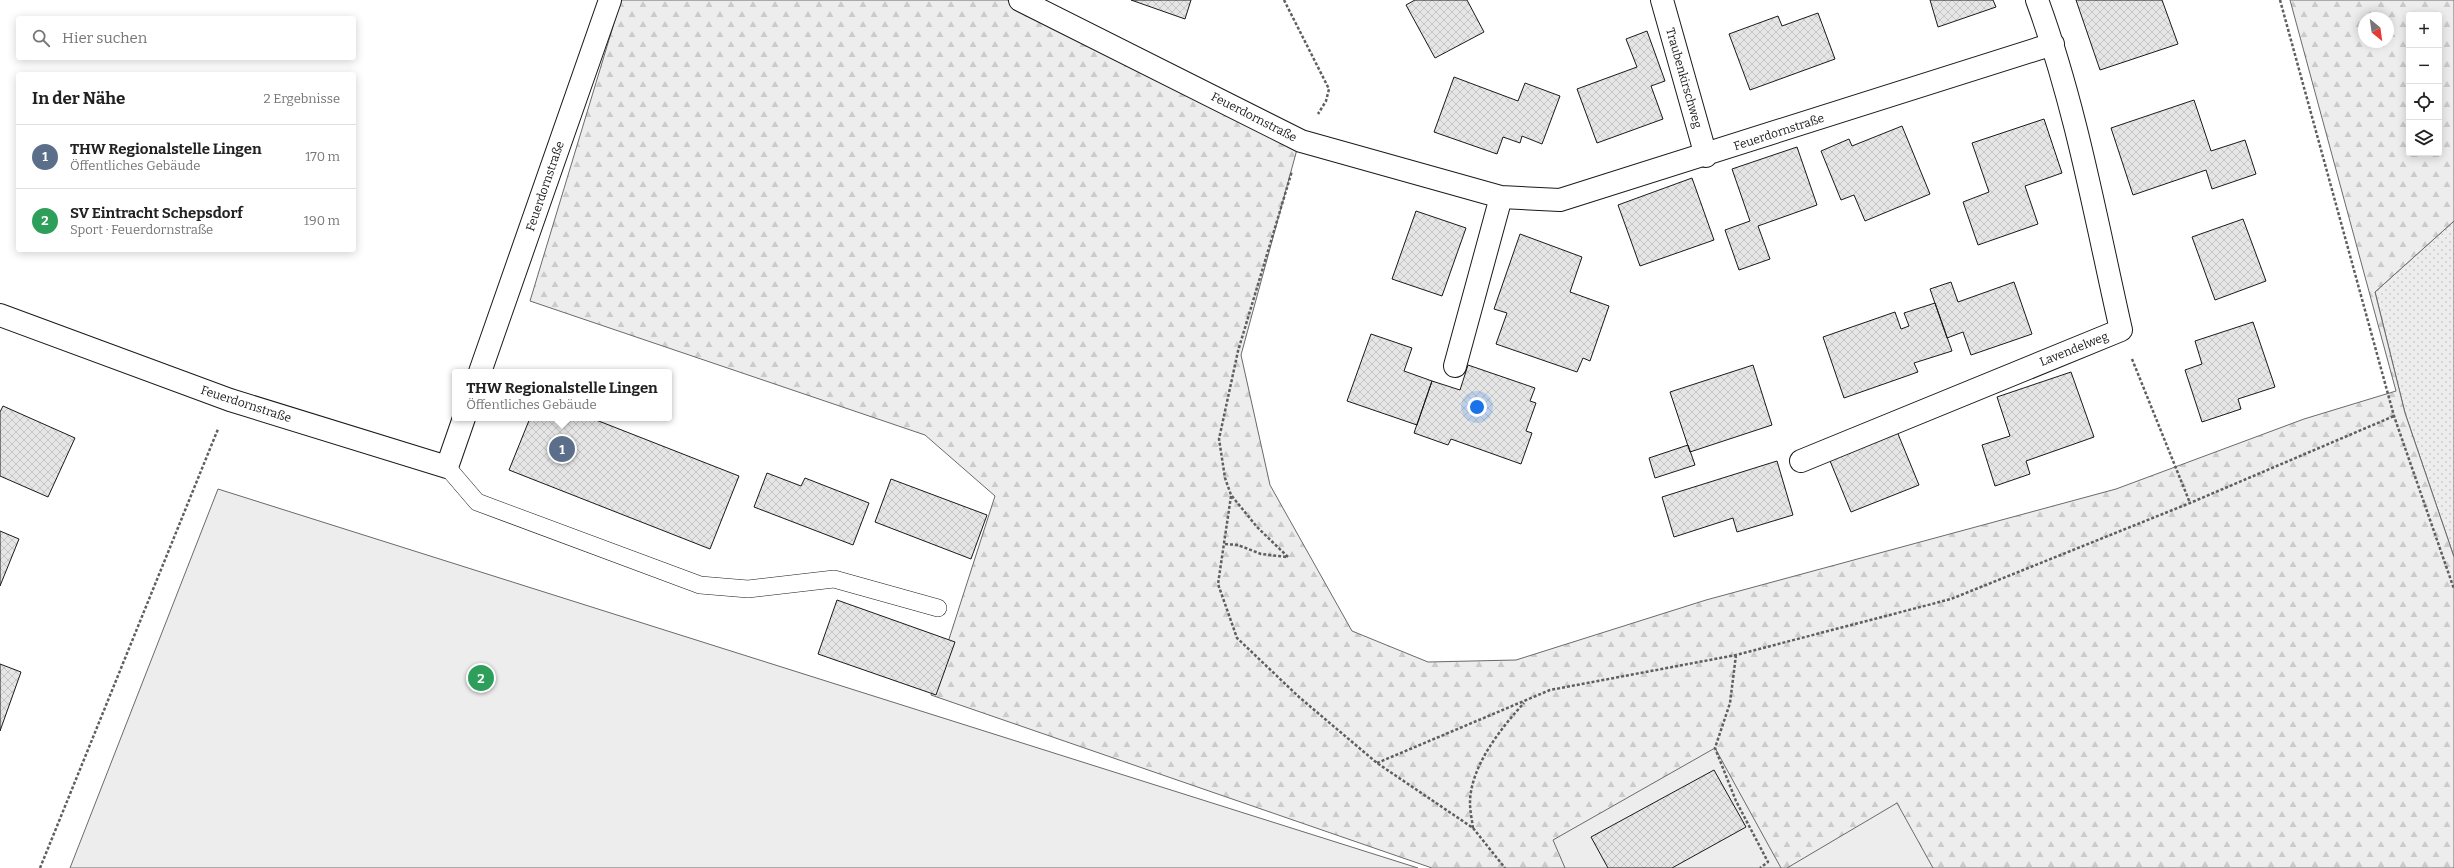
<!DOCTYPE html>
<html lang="de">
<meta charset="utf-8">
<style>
:root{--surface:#fff;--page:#f6f6f6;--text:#222;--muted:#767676;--line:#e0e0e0;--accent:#c62828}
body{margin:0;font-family:Bitter,serif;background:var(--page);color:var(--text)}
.controls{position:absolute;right:12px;top:12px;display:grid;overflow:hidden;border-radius:4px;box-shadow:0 2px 10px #0003}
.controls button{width:36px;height:36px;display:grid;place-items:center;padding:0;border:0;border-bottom:1px solid var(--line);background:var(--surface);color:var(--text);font:20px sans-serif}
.compass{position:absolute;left:2358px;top:12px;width:36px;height:36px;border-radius:50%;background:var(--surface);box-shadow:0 2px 10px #0003;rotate:151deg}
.you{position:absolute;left:1477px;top:407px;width:14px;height:14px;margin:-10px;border:3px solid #fff;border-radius:50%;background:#1a73e8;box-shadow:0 0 0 6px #1a73e833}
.badge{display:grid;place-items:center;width:26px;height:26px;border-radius:50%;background:var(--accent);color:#fff;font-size:13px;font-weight:700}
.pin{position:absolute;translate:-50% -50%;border:2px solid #fff;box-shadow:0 1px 4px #0006}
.popup{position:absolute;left:452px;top:369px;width:220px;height:52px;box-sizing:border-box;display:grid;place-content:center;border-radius:4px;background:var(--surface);filter:drop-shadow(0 1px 3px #0005);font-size:13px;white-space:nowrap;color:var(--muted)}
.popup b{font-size:15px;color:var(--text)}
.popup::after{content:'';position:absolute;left:50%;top:100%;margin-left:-8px;border:8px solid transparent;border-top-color:var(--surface)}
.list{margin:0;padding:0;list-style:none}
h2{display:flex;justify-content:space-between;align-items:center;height:52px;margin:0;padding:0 16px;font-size:17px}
h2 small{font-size:13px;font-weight:400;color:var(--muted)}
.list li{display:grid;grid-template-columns:26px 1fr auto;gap:12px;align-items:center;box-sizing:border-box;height:64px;padding:0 16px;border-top:1px solid var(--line)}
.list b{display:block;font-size:15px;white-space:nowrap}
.list p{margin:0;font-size:13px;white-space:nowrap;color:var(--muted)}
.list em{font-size:13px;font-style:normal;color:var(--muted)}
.icon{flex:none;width:22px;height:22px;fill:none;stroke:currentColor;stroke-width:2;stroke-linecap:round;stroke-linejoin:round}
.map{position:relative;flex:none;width:2454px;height:868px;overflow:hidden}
.search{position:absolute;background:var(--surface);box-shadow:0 2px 10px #0003;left:16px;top:16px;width:340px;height:44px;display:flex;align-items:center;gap:10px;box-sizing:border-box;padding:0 14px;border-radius:4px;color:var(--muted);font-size:15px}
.panel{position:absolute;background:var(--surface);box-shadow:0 2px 10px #0003;left:16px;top:72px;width:340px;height:180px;border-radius:4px}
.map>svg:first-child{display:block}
.grass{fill:url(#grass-dots);stroke:#6a6a6a}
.forest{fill:url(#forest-firs);stroke:#6a6a6a;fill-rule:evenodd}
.pitch{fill:#ededed;stroke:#6a6a6a}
.building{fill:url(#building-cross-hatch);stroke:#1a1a1a}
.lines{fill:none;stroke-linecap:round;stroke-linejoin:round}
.lane-casing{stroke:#1a1a1a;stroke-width:18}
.street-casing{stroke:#1a1a1a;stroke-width:24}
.path{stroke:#5f5f5f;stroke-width:2.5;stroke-dasharray:3 2;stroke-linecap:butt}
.lane{stroke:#fff;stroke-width:17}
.street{stroke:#fff;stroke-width:22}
.labels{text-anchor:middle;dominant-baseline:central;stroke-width:3;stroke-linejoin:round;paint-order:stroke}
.street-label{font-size:12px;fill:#1a1a1a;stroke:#fff}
</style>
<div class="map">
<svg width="2454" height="868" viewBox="0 0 2454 868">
<defs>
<pattern id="grass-dots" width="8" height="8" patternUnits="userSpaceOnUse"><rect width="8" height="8" fill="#ededed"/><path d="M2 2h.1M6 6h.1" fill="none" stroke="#cbcbcb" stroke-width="1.8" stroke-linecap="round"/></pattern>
<pattern id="forest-firs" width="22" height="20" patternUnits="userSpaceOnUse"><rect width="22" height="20" fill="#ededed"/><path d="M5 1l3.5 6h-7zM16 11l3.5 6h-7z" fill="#cbcbcb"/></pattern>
<pattern id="building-cross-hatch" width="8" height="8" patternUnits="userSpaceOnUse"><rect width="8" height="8" fill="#e6e6e6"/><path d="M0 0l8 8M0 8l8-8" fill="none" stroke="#c5c5c5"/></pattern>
</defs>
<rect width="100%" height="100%" fill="#fff"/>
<path class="grass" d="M2454,221V557L2405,413L2375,292Z"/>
<path class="forest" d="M621,0H1007L1299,142L1241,355L1270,485L1352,631L1428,662L1516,660L1706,600L2116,489L2304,419L2396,391L2290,0H2454V221L2375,292L2405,413L2454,557V868H1432L931,695L995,496L925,435L530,301ZM2409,15H2439V153H2409ZM2364,18H2388V42H2364Z"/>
<path class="pitch" d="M218,489L1418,868H70Z
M1715,748L1781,868H1565L1553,840Z
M1897,803L1933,868H1787Z"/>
<path class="building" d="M1131,0H1191L1185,19Z
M1415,0H1467L1484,32L1435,58L1406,5Z
M1930,0H1993L1996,7L1938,27Z
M2076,0H2162L2178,44L2100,70Z
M1818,13L1835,59L1750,90L1729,34L1778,16L1782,26Z
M1647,31L1665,81L1651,86L1663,119L1597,143L1577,89L1637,67L1626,39Z
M1454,77L1518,101L1525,83L1560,96L1542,144L1522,136L1520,143L1503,137L1497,154L1434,132Z
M2194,100L2211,151L2245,140L2256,174L2212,189L2206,170L2133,195L2111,128Z
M2044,119L2062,173L2025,186L2038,224L1978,245L1963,202L1989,192L1972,143Z
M1902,126L1930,194L1865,221L1854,195L1841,200L1821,151L1849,139L1852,146Z
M1797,147L1817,205L1758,226L1770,259L1739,270L1725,230L1750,221L1732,169Z
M1692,178L1714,240L1640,266L1618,205Z
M1416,211L1466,228L1442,296L1392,279Z
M2243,219L2266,281L2215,300L2192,237Z
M1520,234L1582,257L1570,292L1609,306L1590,361L1583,358L1577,372L1496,344L1507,313L1494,309Z
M1951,282L1958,302L2014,282L2032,334L1971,355L1963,332L1947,338L1930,289Z
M1935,303L1952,351L1914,363L1918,372L1844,398L1823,337L1895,312L1901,329L1909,326L1904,313Z
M2253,322L2275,387L2238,399L2241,409L2202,422L2185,370L2202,364L2195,341Z
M1371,334L1412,348L1404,371L1432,381L1417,425L1347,401Z
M1468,365L1535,388L1530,401L1536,403L1526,431L1532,433L1521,464L1451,439L1448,445L1414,433L1432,381L1460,390Z
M1753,365L1772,425L1690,452L1670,392Z
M2071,372L2094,437L2026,461L2030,474L1995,486L1982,445L2010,436L1997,397Z
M3,406L75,438L48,497L0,476V412Z
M530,418H591L739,476L710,549L509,470Z
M1896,429L1919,485L1851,512L1828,456Z
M1688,445L1695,465L1655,478L1649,458Z
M1777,461L1793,515L1737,532L1733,518L1674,537L1662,497Z
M767,473L801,486L805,478L869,503L853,545L754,507Z
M891,479L987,515L971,559L875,522Z
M0,531L19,539L0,586Z
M837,600L955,642L936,695L818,654Z
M0,664L21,672L0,731Z
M1714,770L1746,827L1672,868H1608L1591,837Z"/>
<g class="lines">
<g class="lane-casing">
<path id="lane" d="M447,467L477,502L700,585L748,589L834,579L938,608"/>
</g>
<g class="street-casing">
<path id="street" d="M1020,0L1301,141L1501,197L1560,200L2053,44
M1662,0L1706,156
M0,315L230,400L447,467L464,418
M1455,366L1501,197
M480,372L610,0
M1801,461L2121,330C2096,220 2076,106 2037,0"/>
</g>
<path class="path" d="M1284,0L1329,89L1326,101L1318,114
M2280,0L2394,416L2454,589
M2132,359L2190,503
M1231,496L1218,584L1237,638L1299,697L1377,763L1473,828L1505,868
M1225,544L1238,545L1261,554L1287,557
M1288,557L1257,527L1231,495L1225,478L1219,439L1238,351L1292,171
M1736,655L1730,703L1715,748L1736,801L1768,862L1760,868
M1377,763L1550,690L1736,655L1951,599L2190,503L2394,416
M1473,828C1472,820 1470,811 1470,803C1470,767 1501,728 1524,703
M40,868L218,429"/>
<use href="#lane" class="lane"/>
<use href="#street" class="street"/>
</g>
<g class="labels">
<g class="street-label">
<text transform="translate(1684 78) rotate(74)">Traubenkirschweg</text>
<text transform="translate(1254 117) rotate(27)">Feuerdornstraße</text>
<text transform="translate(1779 132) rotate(-18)">Feuerdornstraße</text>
<text transform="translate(545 186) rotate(-71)">Feuerdornstraße</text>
<text transform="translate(2074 349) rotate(-22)">Lavendelweg</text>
<text transform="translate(246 404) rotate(18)">Feuerdornstraße</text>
</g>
</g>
</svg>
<div class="controls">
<button>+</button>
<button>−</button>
<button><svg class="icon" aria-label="locate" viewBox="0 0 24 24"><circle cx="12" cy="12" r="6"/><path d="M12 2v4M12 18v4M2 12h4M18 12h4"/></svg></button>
<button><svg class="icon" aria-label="layers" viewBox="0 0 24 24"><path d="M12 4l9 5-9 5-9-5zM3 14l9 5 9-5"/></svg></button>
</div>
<svg class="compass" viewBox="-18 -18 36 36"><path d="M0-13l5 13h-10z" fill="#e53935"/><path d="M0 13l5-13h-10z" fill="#767676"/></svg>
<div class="you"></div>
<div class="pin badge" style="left:562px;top:449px;background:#5c6f8a">1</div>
<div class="popup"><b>THW Regionalstelle Lingen</b>Öffentliches Gebäude</div>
<div class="pin badge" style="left:481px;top:678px;background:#2e9e5b">2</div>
<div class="search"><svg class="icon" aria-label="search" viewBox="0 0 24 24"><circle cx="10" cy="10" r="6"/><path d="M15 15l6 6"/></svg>Hier suchen</div>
<section class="panel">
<h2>In der Nähe<small>2 Ergebnisse</small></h2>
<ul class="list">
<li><span class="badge" style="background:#5c6f8a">1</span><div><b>THW Regionalstelle Lingen</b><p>Öffentliches Gebäude</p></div><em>170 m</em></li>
<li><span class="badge" style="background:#2e9e5b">2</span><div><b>SV Eintracht Schepsdorf</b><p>Sport · Feuerdornstraße</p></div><em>190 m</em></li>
</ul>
</section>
</div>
